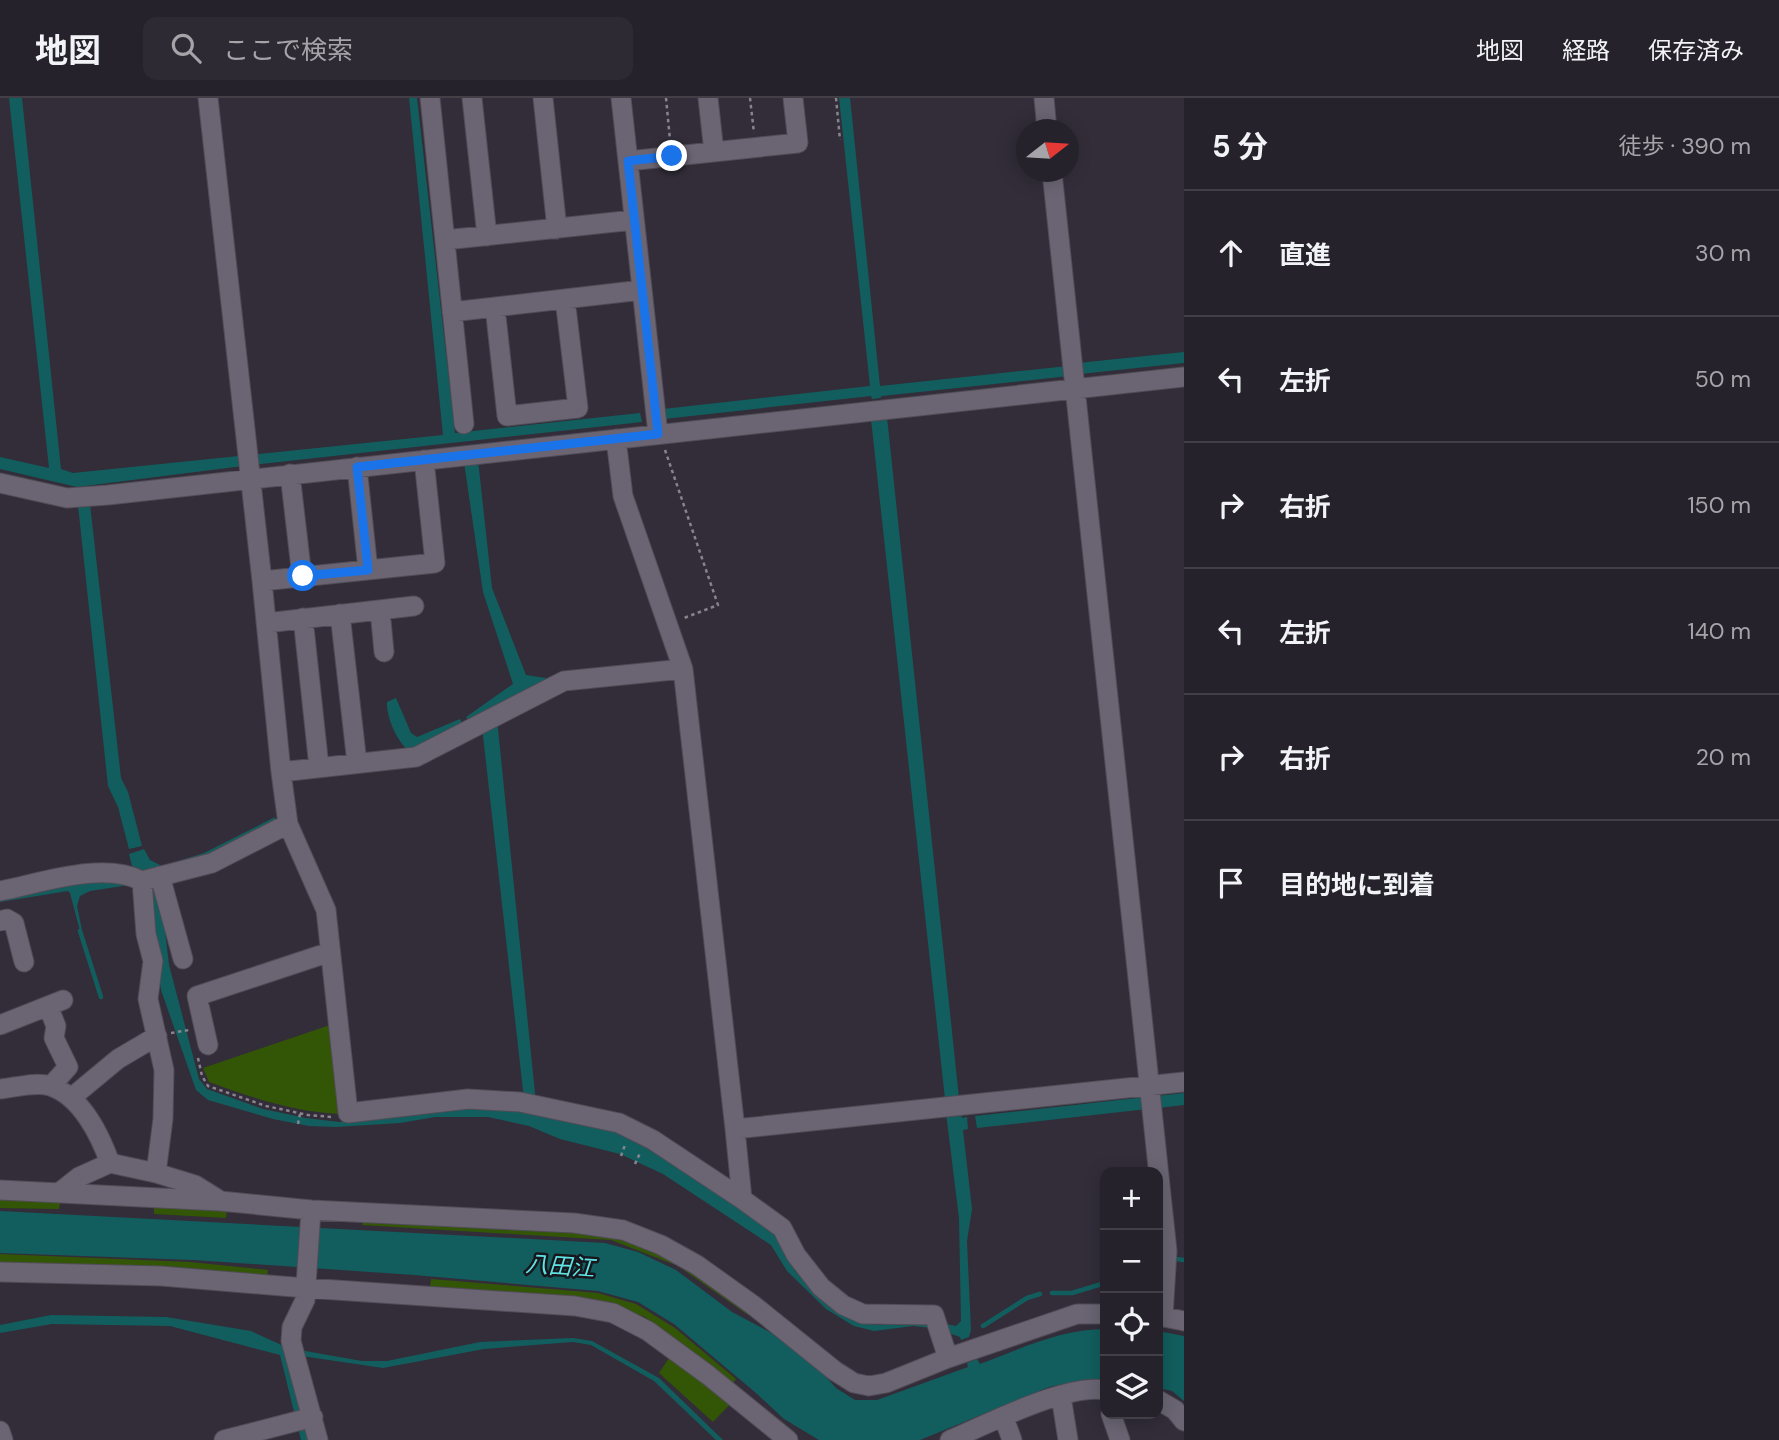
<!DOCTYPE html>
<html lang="ja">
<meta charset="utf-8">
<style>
:root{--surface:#26222b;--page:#2e2a33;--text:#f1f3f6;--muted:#a4a4a9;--line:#423f47}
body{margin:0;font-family:"DM Sans","Noto Sans JP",sans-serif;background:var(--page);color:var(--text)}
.controls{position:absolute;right:21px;bottom:21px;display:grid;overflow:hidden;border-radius:14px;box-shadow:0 4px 18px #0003}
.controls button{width:63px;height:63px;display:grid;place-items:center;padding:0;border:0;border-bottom:2px solid var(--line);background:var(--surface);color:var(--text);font:35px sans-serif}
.compass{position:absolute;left:1016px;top:21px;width:63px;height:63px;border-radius:50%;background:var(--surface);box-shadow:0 4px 18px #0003;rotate:73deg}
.stop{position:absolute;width:21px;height:21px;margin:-16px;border:5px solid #1a73e8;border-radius:50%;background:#fff}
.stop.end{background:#1a73e8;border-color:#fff;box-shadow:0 2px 7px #0008}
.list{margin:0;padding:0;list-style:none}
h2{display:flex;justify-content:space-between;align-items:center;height:91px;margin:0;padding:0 28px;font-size:30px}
h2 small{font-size:23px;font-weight:400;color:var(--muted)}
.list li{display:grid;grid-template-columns:46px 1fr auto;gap:21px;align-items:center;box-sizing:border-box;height:126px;padding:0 28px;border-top:2px solid var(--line)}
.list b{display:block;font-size:26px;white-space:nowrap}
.list em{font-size:23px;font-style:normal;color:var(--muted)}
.icon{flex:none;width:38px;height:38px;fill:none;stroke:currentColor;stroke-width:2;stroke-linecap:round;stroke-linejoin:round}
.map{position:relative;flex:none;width:1184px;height:1342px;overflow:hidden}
header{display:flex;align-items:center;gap:42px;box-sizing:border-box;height:98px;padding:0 35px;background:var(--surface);border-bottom:2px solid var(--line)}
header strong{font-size:33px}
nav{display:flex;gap:38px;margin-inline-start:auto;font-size:24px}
.search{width:490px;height:63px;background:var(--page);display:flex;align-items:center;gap:18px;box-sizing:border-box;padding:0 24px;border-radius:14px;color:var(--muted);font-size:26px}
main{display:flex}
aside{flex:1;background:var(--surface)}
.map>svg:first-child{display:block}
.green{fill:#335606}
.water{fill:#125e5e}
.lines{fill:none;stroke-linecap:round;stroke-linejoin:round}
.stream{stroke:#125e5e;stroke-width:4.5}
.minor-casing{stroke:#504c56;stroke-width:21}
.path{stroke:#88848e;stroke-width:2.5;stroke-dasharray:3.5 3.5;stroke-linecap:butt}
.minor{stroke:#6b6573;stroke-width:19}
.route{stroke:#1a73e8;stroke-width:9}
.labels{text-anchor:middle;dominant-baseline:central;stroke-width:5;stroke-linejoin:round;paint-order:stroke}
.water-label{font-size:23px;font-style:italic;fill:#5ee4e5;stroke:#18161c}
</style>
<header>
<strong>地図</strong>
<div class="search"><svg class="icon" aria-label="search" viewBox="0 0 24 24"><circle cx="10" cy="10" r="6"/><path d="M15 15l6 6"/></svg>ここで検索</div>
<nav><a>地図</a><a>経路</a><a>保存済み</a></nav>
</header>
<main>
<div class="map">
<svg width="1184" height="1342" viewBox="0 0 1184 1342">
<rect width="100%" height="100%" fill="#322d39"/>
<path class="green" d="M330,927L340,1016C294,1014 253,1000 209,984L203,970Z
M0,1099L61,1100L59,1111L0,1110Z
M154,1107L227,1111L226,1120L154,1116Z
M363,1120L615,1137L675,1160L752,1214L748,1217L678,1168L611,1142L362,1127Z
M0,1156L190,1164L268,1172L267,1178L0,1165Z
M431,1181L598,1195L636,1206L675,1230L736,1281L732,1287L645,1219L594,1202L430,1189Z
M671,1257L732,1304L713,1324L659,1275Z"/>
<path class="water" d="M9,0H22L61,371L73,375L443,337L409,0H417L455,335L640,315L642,324L243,368L77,389L0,371V359L49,370Z
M839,0H850L880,288L1068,268L1069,278L882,298L880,300L872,301L871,298L664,321L663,311L870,288Z
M1184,254V265L1080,276L1078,265Z
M887,319L959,1000L945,1001L871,321Z
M478,362L492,490L526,577L546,580L552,584L497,621L537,1015L614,1029L638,1041L773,1132L795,1173L826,1205L855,1223L876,1227L915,1223L929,1224L931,1230L913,1228L874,1233L854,1228L826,1211L787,1173L771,1147L663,1076L620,1056L560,1041L529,1028L488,1019H435L400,1025L336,1029L309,1028L273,1021L208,1002L196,992L161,892L148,789L156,787L164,824L169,867L199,981L207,991L263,1011L306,1020L339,1024L524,1001L482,629L471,626L466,619L513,586L483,494L464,364Z
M90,406L121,680L128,694L142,748L129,751L118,709L108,688L78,407Z
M396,600L411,635L417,639L460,621L464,629L412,655C398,647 386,619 387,604Z
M275,719L276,725L206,760L145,775L132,768L129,756L144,751L150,762L162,768L204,755Z
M86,782L129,787L90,793L80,798L77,808L82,832L80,833L70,795L68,793L0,804V798Z
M1184,995V1007L1158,1010L1157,998Z
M1146,999L1147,1011L977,1030L975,1018Z
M961,1013L962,1020L967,1019L968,1031L963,1032L972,1111L967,1143L971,1232L969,1239L961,1242L960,1239L943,1233L941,1225L956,1228L961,1223L959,1120L946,1015Z
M0,1113L605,1145L638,1154L676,1172L732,1214L781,1240L811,1262L836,1290L855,1302H877L968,1269L967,1265L977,1261L980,1266C1020,1251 1061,1231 1105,1231V1283L1088,1281L1049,1289L920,1342H819L784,1321L756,1295L674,1226L638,1204L598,1193L414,1177L194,1162L0,1155Z
M51,1217L166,1219L251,1233L288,1250L362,1263H387L480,1244L573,1240L592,1243L659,1280L723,1342H716L654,1283L591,1247L573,1244L484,1251L383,1270L288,1256L309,1342H301L280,1257L170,1228L52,1226L0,1235V1227Z
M1158,1233L1184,1238V1303L1172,1293L1158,1290Z"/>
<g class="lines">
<path class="stream" d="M80,833L101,899
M1176,1161L1184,1162
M1052,1195H1072L1105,1185
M983,1228L1027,1200L1040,1196"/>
<g class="minor-casing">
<path id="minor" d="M208,0L262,483L281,674
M430,0L464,326
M472,0L487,138
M543,0L557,131
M621,0L658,336
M708,0L714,54
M1044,0L1047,32
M628,63L798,45L793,0
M1052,74L1167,1153L1163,1218
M445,142L634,122
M495,209L507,318L578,310L565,201
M452,214L642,192
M616,341L623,398L683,571L735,1031L1184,984
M357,369L368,472
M290,376L302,479
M0,385L67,400L108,397L1184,279
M262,483L435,465L424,362
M380,512L384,554
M340,516L357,665
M303,520L319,669
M266,525L414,508
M683,571L564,583L416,659L281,674L288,726L326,812L348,1015L468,1001L520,1004L619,1025L653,1042L742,1101L735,1031
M160,778L183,861
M142,783L146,836L153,863L148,901L164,972L163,1021L156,1075
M0,793C42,785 102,763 142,783L212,765L288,726
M0,823L7,821L14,825L24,864
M48,908L56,928L54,940L68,969L51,988
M0,927L63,902
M208,947L197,898L330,854
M0,991C14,990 36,983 50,988C81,998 100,1037 110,1065L156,1075L195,1087L219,1102
M71,1000L118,961L157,938
M0,1092L220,1103L311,1112L574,1125L623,1132L661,1147L697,1167L753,1207L835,1273L854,1285L869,1288L886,1285L948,1260L1077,1216H1105
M60,1094L79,1079L110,1065
M742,1101L782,1130L796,1157L821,1189L843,1207L863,1216L934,1217L948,1260
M311,1112L305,1202L292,1229L291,1243L318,1342
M0,1174L161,1178L306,1190L575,1208L613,1215L648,1233L708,1277L788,1342
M1158,1218L1184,1223
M1061,1298L1068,1342
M1158,1302L1175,1312L1184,1323
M1111,1316L1120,1342
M1004,1320L1012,1342
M0,1333L3,1342
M224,1342L313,1319
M950,1342C988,1326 1067,1285 1105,1292"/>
</g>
<path class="path" d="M666,0L670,42
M750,0L754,35
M836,0L840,42
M665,352L718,507L684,520
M171,935L189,932
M198,960L202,978L208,988L266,1008L308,1017L332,1019
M298,1026L300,1016
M621,1058L625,1047
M635,1066L640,1055"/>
<use href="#minor" class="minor"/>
</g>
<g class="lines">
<path class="route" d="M303,478L368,472L357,369L658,336L628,63L672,58"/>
</g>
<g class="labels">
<g class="water-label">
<text transform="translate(560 1168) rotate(4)">八田江</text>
</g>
</g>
</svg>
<div class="controls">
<button>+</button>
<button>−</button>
<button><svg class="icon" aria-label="locate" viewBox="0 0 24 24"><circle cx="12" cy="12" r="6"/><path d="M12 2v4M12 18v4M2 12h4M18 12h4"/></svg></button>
<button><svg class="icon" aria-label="layers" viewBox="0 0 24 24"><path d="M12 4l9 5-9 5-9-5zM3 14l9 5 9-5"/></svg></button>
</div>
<svg class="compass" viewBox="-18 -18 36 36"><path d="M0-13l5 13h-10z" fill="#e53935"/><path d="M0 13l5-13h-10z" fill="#a4a4a9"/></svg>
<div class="stop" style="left:303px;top:478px"></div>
<div class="stop end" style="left:672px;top:58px"></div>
</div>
<aside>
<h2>5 分<small>徒歩 · 390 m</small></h2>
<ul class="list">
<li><svg class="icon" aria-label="ahead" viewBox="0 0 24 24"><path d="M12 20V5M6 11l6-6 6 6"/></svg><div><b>直進</b></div><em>30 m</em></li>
<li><svg class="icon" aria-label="left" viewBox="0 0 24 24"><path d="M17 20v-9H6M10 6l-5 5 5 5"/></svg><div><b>左折</b></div><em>50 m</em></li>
<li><svg class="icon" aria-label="right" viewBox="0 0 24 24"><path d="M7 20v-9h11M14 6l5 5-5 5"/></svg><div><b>右折</b></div><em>150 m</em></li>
<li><svg class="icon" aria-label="left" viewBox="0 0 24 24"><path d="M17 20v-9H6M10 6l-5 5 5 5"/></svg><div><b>左折</b></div><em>140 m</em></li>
<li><svg class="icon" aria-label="right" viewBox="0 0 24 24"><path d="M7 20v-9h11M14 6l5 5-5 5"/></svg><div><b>右折</b></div><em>20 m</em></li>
<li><svg class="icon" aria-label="arrive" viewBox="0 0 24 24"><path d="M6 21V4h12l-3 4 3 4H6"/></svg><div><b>目的地に到着</b></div></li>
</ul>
</aside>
</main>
